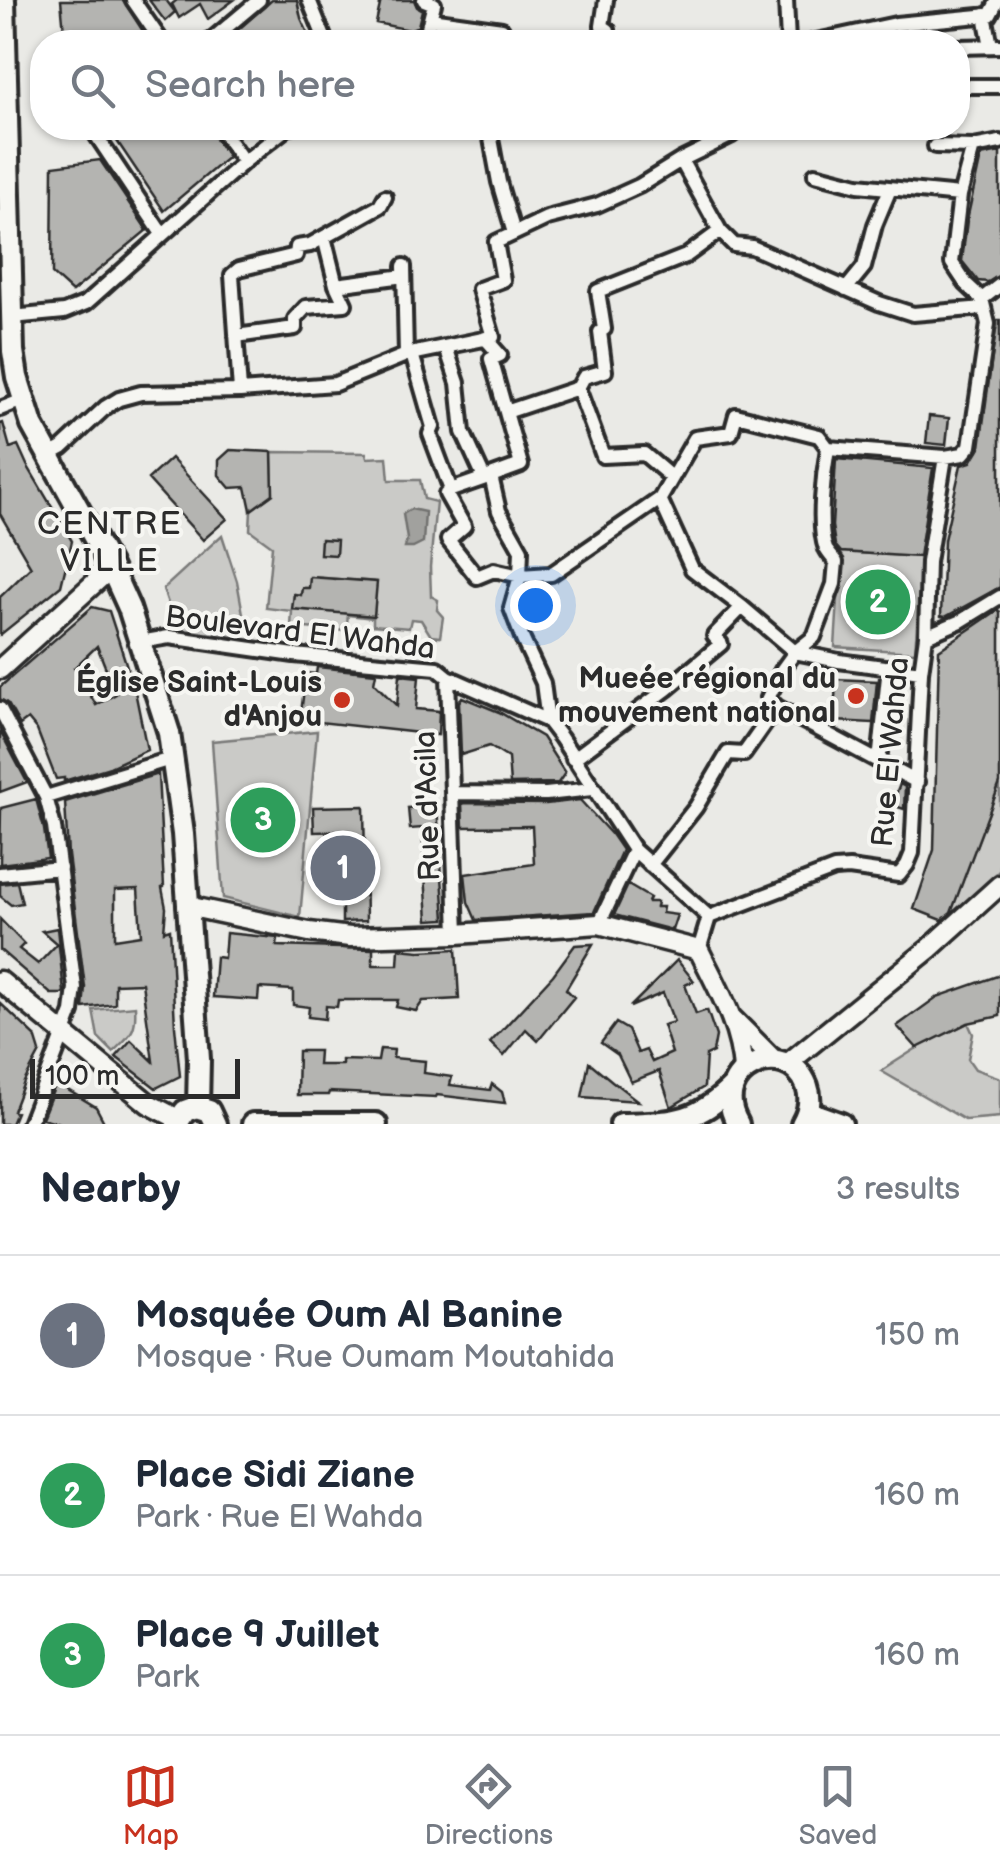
<!DOCTYPE html>
<meta charset="utf-8">
<style>
:root{--surface:#fff;--page:#f6f6f7;--text:#1f2937;--muted:#747a83;--line:#e0e1e3;--accent:#c8321e}
body{margin:0;font-family:"Balsamiq Sans",sans-serif;background:var(--page);color:var(--text)}
.scale{position:absolute;left:30px;bottom:25px;width:210px;box-sizing:border-box;padding-left:10px;border:5px solid #2b2b2b;border-top:0;font-size:28px;line-height:35px;white-space:nowrap;color:#2b2b2b;-webkit-text-stroke:8px #f6f6f2;paint-order:stroke}
.you{position:absolute;left:535px;top:605px;width:35px;height:35px;margin:-25px;border:8px solid #fff;border-radius:50%;background:#1a73e8;box-shadow:0 0 0 15px #1a73e833}
.badge{display:grid;place-items:center;width:65px;height:65px;border-radius:50%;background:var(--accent);color:#fff;font-size:32px;font-weight:700}
.pin{position:absolute;translate:-50% -50%;border:5px solid #fff;box-shadow:0 2px 10px #0006}
.list{margin:0;padding:0;list-style:none}
h2{display:flex;justify-content:space-between;align-items:center;height:130px;margin:0;padding:0 40px;font-size:42px}
h2 small{font-size:32px;font-weight:400;color:var(--muted)}
.list li{display:grid;grid-template-columns:65px 1fr auto;gap:30px;align-items:center;box-sizing:border-box;height:160px;padding:0 40px;border-top:2px solid var(--line)}
.list b{display:block;font-size:38px;white-space:nowrap}
.list p{margin:0;font-size:32px;white-space:nowrap;color:var(--muted)}
.list em{font-size:32px;font-style:normal;color:var(--muted)}
.icon{flex:none;width:55px;height:55px;fill:none;stroke:currentColor;stroke-width:2;stroke-linecap:round;stroke-linejoin:round}
.map{position:relative;flex:none;width:1000px;height:1124px;overflow:hidden}
.search{position:absolute;background:var(--surface);box-shadow:0 2px 8px #0004;left:30px;right:30px;top:30px;height:110px;display:flex;align-items:center;gap:25px;box-sizing:border-box;padding:0 35px;border-radius:40px;color:var(--muted);font-size:38px}
.sheet{height:610px;background:var(--surface)}
nav{display:flex;justify-content:space-around;align-items:center;box-sizing:border-box;height:140px;border-top:2px solid var(--line);background:var(--surface);font-size:28px;color:var(--muted)}
nav a{display:grid;justify-items:center;gap:5px}
nav .on{color:var(--accent)}
.map>svg:first-child{display:block}
.green{fill:#cacac7;stroke:#7a7a79;stroke-width:2.5;fill-rule:evenodd}
.water{fill:#a1a19e;stroke:#727270;stroke-width:2.5}
.building{fill:#b4b4b1;stroke:#2b2b2b;stroke-width:2.5;fill-rule:evenodd}
.lines{fill:none;stroke-linecap:round;stroke-linejoin:round}
.street-casing{stroke:#2b2b2b;stroke-width:20}
.secondary-casing{stroke:#2b2b2b;stroke-width:25}
.primary-casing{stroke:#2b2b2b;stroke-width:28}
.street{stroke:#f6f6f2;stroke-width:12}
.secondary{stroke:#f6f6f2;stroke-width:18}
.primary{stroke:#f6f6f2;stroke-width:20}
.poi-dot{fill:#c8321e;stroke:#f6f6f2;stroke-width:4}
.labels{text-anchor:middle;dominant-baseline:central;stroke-width:8;stroke-linejoin:round;paint-order:stroke}
.street-label{font-size:30px;fill:#2b2b2b;stroke:#f6f6f2}
.poi-label{font-size:30px;font-weight:bold;fill:#2b2b2b;stroke:#f6f6f2;text-anchor:end}
.neighbourhood-label{font-size:32px;letter-spacing:2.5px;fill:#2b2b2b;stroke:#f6f6f2}
</style>
<div class="map">
<svg width="1000" height="1124" viewBox="0 0 1000 1124">
<rect width="100%" height="100%" fill="#eaeae6"/>
<filter id="ink" filterUnits="userSpaceOnUse"><feTurbulence type="fractalNoise" baseFrequency=".01" numOctaves="2"/><feDisplacementMap in="SourceGraphic" scale="20" xChannelSelector="R" yChannelSelector="G"/><feConvolveMatrix kernelMatrix="1 2 1 2 8 2 1 2 1" color-interpolation-filters="sRGB"/></filter>
<g filter="url(#ink)">
<path class="green" d="M272,452L366,453L367,458L387,457L389,480H420L424,499L436,502L430,567L431,596L438,600L437,610L443,617L440,637L431,636L421,620L411,619L409,628L373,625V618L348,615L346,631L291,627L292,611L266,608L272,546L250,530L251,510L273,494ZM311,577L376,582L374,615L293,609L294,594L301,595L302,588H309Z
M222,535L237,581L246,630L241,636L236,637L178,632L163,589Z
M841,552L922,557L915,652L835,647Z
M317,731L300,917L223,898L212,741Z
M1000,783V870L947,922Z
M135,1006C137,1032 130,1035 113,1052L98,1037L93,1010Z
M968,1023L973,1034L968,1059L975,1069L1000,1078V1117L965,1120L881,1071L917,1048Z"/>
<path class="water" d="M411,509L425,512L423,543L413,548H405L407,539L403,514Z"/>
<path class="building" d="M61,0H123L150,42H65Z
M149,0H166L175,12L165,21Z
M177,0H234L208,19L200,4L179,18L172,4Z
M272,0H297L301,18L312,42H224Z
M381,0H414L417,7L422,10L418,26L410,30L376,23Z
M116,128H210L212,134L228,157L164,211L113,135Z
M1000,152V275L988,282L978,281L962,261L967,220L981,156Z
M100,160L147,230L72,292L52,274L53,166Z
M997,320H1000V587L945,617L941,616L944,540L961,465L971,462L980,447Z
M929,416L949,418L946,445L926,443Z
M3,423L10,448L18,445L27,465L72,541L61,586L0,635V597L31,567L0,514V424Z
M230,450L272,452L273,494L251,510L246,487L230,488L219,475V460Z
M171,458L227,519L203,540L148,479Z
M836,459L933,468L919,557L841,552L835,545L832,526Z
M321,539L337,540L336,555L320,554Z
M310,577L377,582L374,616L292,609L294,594L301,595L302,588H309Z
M92,607L109,611L135,691L147,750L110,767L64,781V778L56,779L37,730L28,719L20,725L8,704L0,699V687ZM97,646L116,694L96,705L74,668Z
M998,610L1000,613V783L951,913L942,920L914,909L934,850L939,650Z
M317,667L376,673L374,683L397,706L400,675L419,677L416,709L439,711L438,735L310,721L311,715L301,713L306,673L316,674Z
M836,679L877,681L873,723L834,721Z
M462,697L499,712L542,737L565,773L558,783L510,784L508,758L489,746L461,755L459,702Z
M0,731L27,782L0,792Z
M158,774L164,887L162,888L166,908L164,931L170,929L175,1026L180,1076L156,1088L116,1057L131,1040L153,1061L142,983L115,984V1004L83,1008L85,987L68,855L65,802ZM138,889L141,935L115,939V890Z
M900,784L905,787L904,809L892,805Z
M36,799L44,829L48,858L0,864L1,808Z
M580,800L611,834L622,850L594,912L476,920L468,902L465,874L534,864L532,826L463,827L462,803L546,804Z
M364,806L366,921L342,922V881L322,882L321,856L350,855V831L314,832L313,807Z
M437,806L445,919L428,920L422,828L410,829L408,808Z
M17,882L22,903L11,905L0,896V884Z
M628,885L650,898L648,902H657L656,907H663L662,913L677,915L672,930L614,915Z
M0,919L24,944L19,949L38,964L57,944L42,931L57,928L64,992L62,994H51L0,950Z
M226,933L278,938L277,946L373,949V965H398L399,949L420,951L456,949L459,999L423,1001L416,1011L396,1007L398,1000H338L337,1007L326,1006L325,1019L308,1017L309,1007L293,1005V990L259,988L258,1000L213,997L216,957L224,958Z
M593,944L566,989L574,997L538,1041L526,1029L504,1056L490,1043L553,975L575,945Z
M677,960L694,981L685,985L696,1014L707,1010L716,1036L713,1052L706,1055L704,1087L671,1107L659,1071L631,1082L618,1055L601,1043L616,1023L628,1030L638,1053L646,1050L652,1062L672,1053L663,1025L674,1022L663,993L630,1007Z
M1000,975V1016L968,1023L917,1048L897,1026L937,997Z
M0,1003L35,1036L40,1052L24,1082L13,1111L16,1112L11,1124H0Z
M380,1049L394,1050L393,1058L425,1061L424,1073L452,1077L450,1085L490,1090L492,1084L502,1092L505,1103L437,1095L436,1097L329,1092L328,1095H297L298,1051H319L318,1065H342V1060L378,1061Z
M589,1062L612,1081L638,1101L582,1097Z
M56,1083L96,1107L105,1124H63L42,1118Z"/>
<g class="lines">
<g class="street-casing">
<path id="street" d="M133,0L162,42
M309,0L326,42
M786,0L788,42
M985,15L991,46
M430,19L502,29
M417,36L426,35L434,4L424,0
M209,42L259,0
M606,42L608,30L602,26L606,0
M812,42L896,24L990,15L998,0
M883,42L915,35L917,42
M958,47L1000,46
M958,86H1000
M106,128L96,135L162,234
M220,128L244,162
M489,128L499,182L514,233
M935,146L973,147L1000,142
M815,174L858,185L960,195
M720,231L734,245L752,247L879,303L913,314L984,308
M404,266L406,355
M336,285L404,276
M846,289L864,267L875,225L890,189
M982,299L1000,285
M12,317L64,312L86,303L244,162L287,128
M236,336L295,328V319L306,307L345,304L336,285L324,237
M485,338L500,355L491,359L521,465L491,476
M446,347L458,383L463,432L484,478
M412,354L433,427L430,434L451,490L446,494L464,526L448,540L477,577L494,570L520,576L551,574L660,499L695,438L731,433L736,415L819,436L828,448
M578,388L603,456L644,454L671,477
M240,391L232,275L239,269L296,255L297,247L310,245L380,206L385,197
M0,409L23,400
M506,412L578,388L584,377L605,371L600,332L604,329L598,291L686,256L720,231L681,160
M828,448L945,457L963,454L970,446L988,324L982,299L966,284L952,263L960,195L973,147
M828,448C824,471 817,526 826,549C826,550 835,561 836,562L834,584L814,637L795,652L782,670L768,698L777,707L917,782
M47,456L62,448L106,407L119,399L141,393L240,391L335,384L406,355L493,337L479,289L503,280L496,242L547,218L597,205L639,186L681,160L732,135L739,128
M451,490L491,476L499,511L521,550L520,576L511,608L523,640L543,683L548,721
M660,499L692,569L742,607L795,652L839,661L921,672
M926,636L961,621L1000,597
M140,642L169,637L294,655L437,668L448,677L548,721L561,738L634,850L709,917
M448,677L457,934
M0,709L46,797L54,827L75,988L72,1012L29,1124
M573,759L667,689L721,644L714,636L742,607
M879,762L889,667
M452,793L546,794L592,789
M46,797L174,758
M650,865L696,807L728,753L744,754L777,707
M0,874L60,868
M599,924L634,850
M699,950L709,917L834,869L849,868L899,875L907,865L912,853L921,672L926,636L928,562L945,457"/>
</g>
<g class="secondary-casing">
<path id="secondary" d="M0,669L111,568
M187,906L309,932L350,937L457,934L599,924L699,950C718,989 741,1027 743,1071
M0,981L149,1104L178,1119
M733,1019L775,1061
M787,1064L929,949L1000,885"/>
</g>
<g class="primary-casing">
<path id="primary" d="M4,0L13,351L17,377L32,425L111,568L129,608L169,733L183,834L199,1059L198,1107
M808,1112L841,1124
M177,1124L185,1111L196,1107L209,1111L215,1124
M253,1124H376
M621,1124C673,1122 695,1124 733,1086
M738,1124C706,1069 788,1035 807,1086C812,1100 809,1112 802,1124"/>
</g>
<use href="#street" class="street"/>
<use href="#secondary" class="secondary"/>
<use href="#primary" class="primary"/>
</g>
</g>
<g class="poi-dot">
<circle cx="856" cy="696" r="10"/>
<circle cx="342" cy="700" r="10"/>
</g>
<g class="labels">
<g class="street-label">
<text transform="translate(300 633) rotate(7)">Boulevard El Wahda</text>
<text transform="translate(891 752) rotate(-85)">Rue El Wahda</text>
<text transform="translate(428 806) rotate(-92)">Rue d'Acila</text>
</g>
<g class="poi-label">
<text x="836" y="679">Mueée régional du<tspan x="836" dy="34">mouvement national</tspan></text>
<text x="322" y="683">Église Saint-Louis<tspan x="322" dy="34">d'Anjou</tspan></text>
</g>
<g class="neighbourhood-label">
<text x="110" y="524">CENTRE<tspan x="110" dy="37">VILLE</tspan></text>
</g>
</g>
</svg>
<div class="scale">100 m</div>
<div class="you"></div>
<div class="pin badge" style="left:343px;top:868px;background:#6b7280">1</div>
<div class="pin badge" style="left:878px;top:602px;background:#2e9e5b">2</div>
<div class="pin badge" style="left:263px;top:820px;background:#2e9e5b">3</div>
<div class="search"><svg class="icon" aria-label="search" viewBox="0 0 24 24"><circle cx="10" cy="10" r="6"/><path d="M15 15l6 6"/></svg>Search here</div>
</div>
<section class="sheet">
<h2>Nearby<small>3 results</small></h2>
<ul class="list">
<li><span class="badge" style="background:#6b7280">1</span><div><b>Mosquée Oum Al Banine</b><p>Mosque · Rue Oumam Moutahida</p></div><em>150 m</em></li>
<li><span class="badge" style="background:#2e9e5b">2</span><div><b>Place Sidi Ziane</b><p>Park · Rue El Wahda</p></div><em>160 m</em></li>
<li><span class="badge" style="background:#2e9e5b">3</span><div><b>Place 9 Juillet</b><p>Park</p></div><em>160 m</em></li>
</ul>
</section>
<nav>
<a class="on"><svg class="icon" aria-label="map" viewBox="0 0 24 24"><path d="M3 6l6-2 6 2 6-2v14l-6 2-6-2-6 2zM9 4v14M15 6v14"/></svg>Map</a>
<a><svg class="icon" aria-label="directions" viewBox="0 0 24 24"><path d="M12 3l9 9-9 9-9-9zM9 14v-3h6M13 9l2 2-2 2"/></svg>Directions</a>
<a><svg class="icon" aria-label="saved" viewBox="0 0 24 24"><path d="M7 4h10v16l-5-4-5 4z"/></svg>Saved</a>
</nav>
